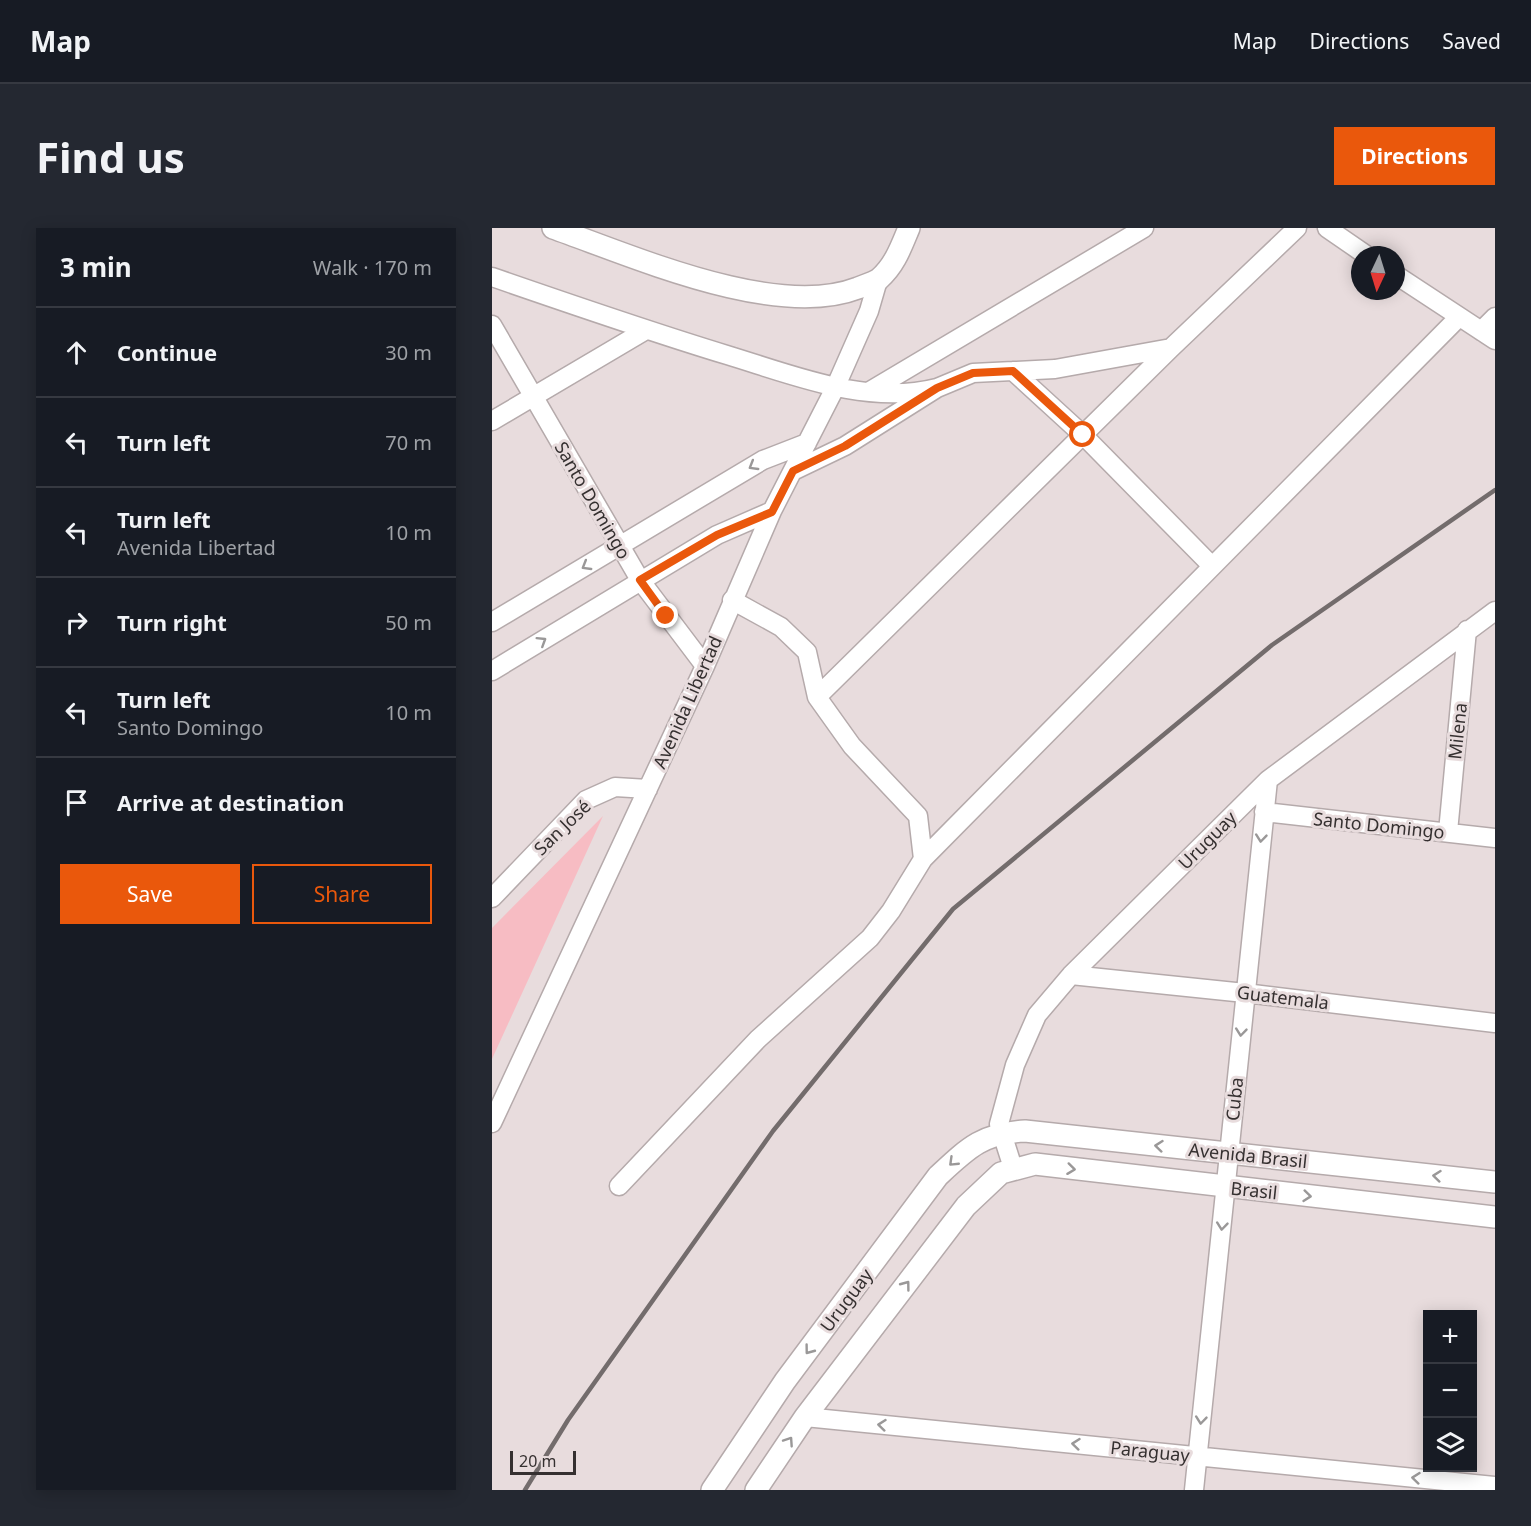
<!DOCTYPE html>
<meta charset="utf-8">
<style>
:root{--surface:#171b24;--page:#242831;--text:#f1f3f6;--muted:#9ea1a6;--line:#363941;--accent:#ea580c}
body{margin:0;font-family:"Noto Sans",sans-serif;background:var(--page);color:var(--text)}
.controls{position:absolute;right:18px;bottom:18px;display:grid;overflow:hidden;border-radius:0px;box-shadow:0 3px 15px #0003}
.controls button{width:54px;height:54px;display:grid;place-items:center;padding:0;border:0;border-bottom:2px solid var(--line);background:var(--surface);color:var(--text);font:30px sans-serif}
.compass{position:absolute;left:859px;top:18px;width:54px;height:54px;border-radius:50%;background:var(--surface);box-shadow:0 3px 15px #0003;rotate:184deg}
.scale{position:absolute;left:18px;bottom:15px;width:66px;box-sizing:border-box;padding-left:6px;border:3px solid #353030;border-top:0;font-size:16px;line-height:21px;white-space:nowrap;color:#353030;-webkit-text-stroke:4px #e8dcdd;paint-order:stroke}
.stop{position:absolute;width:18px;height:18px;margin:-14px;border:4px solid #ea580c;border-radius:50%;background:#fff}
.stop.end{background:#ea580c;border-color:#fff;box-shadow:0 2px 6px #0008}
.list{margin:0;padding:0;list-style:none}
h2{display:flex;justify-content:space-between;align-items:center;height:78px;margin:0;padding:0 24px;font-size:26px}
h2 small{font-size:20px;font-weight:400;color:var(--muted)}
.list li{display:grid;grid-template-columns:39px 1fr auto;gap:18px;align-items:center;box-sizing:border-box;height:90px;padding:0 24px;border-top:2px solid var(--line)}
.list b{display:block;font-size:22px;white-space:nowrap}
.list p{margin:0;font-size:20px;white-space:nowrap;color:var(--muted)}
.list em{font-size:20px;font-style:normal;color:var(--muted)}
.actions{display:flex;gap:12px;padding:18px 24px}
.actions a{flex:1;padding:14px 0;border:2px solid var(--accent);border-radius:0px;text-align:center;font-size:21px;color:var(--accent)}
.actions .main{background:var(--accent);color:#fff}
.icon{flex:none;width:33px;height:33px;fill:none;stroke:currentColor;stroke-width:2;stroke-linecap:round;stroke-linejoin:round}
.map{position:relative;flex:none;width:1003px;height:1262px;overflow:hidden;border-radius:0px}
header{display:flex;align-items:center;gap:36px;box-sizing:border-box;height:84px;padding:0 30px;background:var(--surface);border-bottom:2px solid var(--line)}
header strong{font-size:28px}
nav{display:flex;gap:33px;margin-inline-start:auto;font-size:21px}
.intro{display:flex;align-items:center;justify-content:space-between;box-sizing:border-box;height:144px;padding:0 36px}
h1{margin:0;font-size:42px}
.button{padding:15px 27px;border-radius:0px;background:var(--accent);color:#fff;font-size:21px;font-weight:700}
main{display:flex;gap:36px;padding:0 36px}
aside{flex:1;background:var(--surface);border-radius:0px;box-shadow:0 3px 15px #0003}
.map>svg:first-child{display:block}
.green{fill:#f7bcc3}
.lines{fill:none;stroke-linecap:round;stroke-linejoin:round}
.minor-casing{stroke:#b5aaab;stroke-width:21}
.tertiary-casing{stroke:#b5aaab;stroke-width:24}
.minor{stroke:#fff;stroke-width:18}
.tertiary{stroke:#fff;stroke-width:21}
.rail{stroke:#736c6c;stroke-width:4.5}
.oneway{stroke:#9a9898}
.route{stroke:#ea580c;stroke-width:8}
.labels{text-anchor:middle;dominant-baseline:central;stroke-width:6;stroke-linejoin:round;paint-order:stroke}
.street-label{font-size:18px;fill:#353030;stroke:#e8dcdd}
</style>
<header>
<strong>Map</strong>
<nav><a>Map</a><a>Directions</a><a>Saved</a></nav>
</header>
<div class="intro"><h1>Find us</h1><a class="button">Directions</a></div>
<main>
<aside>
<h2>3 min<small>Walk · 170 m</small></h2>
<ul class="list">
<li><svg class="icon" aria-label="ahead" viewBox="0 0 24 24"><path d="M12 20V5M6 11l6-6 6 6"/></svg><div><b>Continue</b></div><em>30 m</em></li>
<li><svg class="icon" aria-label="left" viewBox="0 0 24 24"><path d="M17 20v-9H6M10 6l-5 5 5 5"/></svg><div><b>Turn left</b></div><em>70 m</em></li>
<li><svg class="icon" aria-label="left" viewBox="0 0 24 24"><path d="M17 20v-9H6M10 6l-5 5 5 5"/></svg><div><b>Turn left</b><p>Avenida Libertad</p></div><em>10 m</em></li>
<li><svg class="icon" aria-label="right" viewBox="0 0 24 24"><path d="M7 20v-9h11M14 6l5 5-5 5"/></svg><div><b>Turn right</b></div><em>50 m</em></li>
<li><svg class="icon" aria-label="left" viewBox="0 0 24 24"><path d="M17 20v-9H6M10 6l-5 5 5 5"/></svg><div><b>Turn left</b><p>Santo Domingo</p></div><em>10 m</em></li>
<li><svg class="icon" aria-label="arrive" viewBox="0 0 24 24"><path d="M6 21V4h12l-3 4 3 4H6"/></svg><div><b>Arrive at destination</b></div></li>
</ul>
<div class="actions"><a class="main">Save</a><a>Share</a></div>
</aside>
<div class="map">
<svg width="1003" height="1262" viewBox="0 0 1003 1262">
<rect width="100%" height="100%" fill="#e8dcdd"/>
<path class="green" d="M111,588L0,831V700Z"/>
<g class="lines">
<g class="minor-casing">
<path id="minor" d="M835,0L874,27
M904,47L1003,112
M0,49C78,76 156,103 235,127C301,147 375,178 445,160
M0,97L148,352L213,438
M989,103L1003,89
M521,143L591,207L719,337
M378,163L652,0
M0,193L154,102
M301,243L353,218L445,160L481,145L563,141L679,120
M240,372L289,399L315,424L325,469L679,120L805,0
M0,394L271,232L315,215
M0,443L225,307L280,283
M325,469L360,518L426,588L431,631
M772,584L1003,610
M956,604L975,402
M0,670L94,572L123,559L156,561
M579,747L753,765L1003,795
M0,895L213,438L280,283L343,160L377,83L386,52
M521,940L507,896L523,837L545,787L579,747L776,552L1003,383
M127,958L266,811L378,710L399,683L431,631L966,90
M313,1189L1003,1258
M702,1262L776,552"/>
</g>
<g class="tertiary-casing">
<path id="tertiary" d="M61,0C141,28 284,92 366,60C373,57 381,55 387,51C403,37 409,19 417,0
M220,1262L293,1153L446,948C476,920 491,905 533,903L1003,954
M264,1262L313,1189L474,978L509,945L543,936L1003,989"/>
</g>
<use href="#minor" class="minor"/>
<use href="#tertiary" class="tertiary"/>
<path class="rail" d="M33,1262L76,1192L281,903L461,681L780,417L1003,262"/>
</g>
<defs><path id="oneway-chevron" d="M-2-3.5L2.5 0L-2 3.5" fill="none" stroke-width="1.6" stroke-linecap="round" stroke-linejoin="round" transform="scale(1.5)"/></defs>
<g class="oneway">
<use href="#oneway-chevron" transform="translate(261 238) rotate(149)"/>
<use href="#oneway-chevron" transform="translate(94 338) rotate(149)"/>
<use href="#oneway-chevron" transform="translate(50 413) rotate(-32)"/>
<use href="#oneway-chevron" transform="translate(769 610) rotate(96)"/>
<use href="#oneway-chevron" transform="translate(749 804) rotate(96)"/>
<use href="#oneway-chevron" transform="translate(667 918) rotate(-174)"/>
<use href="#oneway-chevron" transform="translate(461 934) rotate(136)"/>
<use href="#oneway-chevron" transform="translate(579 941) rotate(7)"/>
<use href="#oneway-chevron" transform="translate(945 948) rotate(-174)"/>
<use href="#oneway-chevron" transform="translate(815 968) rotate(6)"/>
<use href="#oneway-chevron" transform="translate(730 998) rotate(96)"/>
<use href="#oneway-chevron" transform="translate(414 1057) rotate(-53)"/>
<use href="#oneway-chevron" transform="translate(317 1122) rotate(127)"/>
<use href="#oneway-chevron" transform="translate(709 1192) rotate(96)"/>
<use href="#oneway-chevron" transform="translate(390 1197) rotate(-174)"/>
<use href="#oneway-chevron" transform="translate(297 1213) rotate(-56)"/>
<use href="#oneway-chevron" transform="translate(584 1216) rotate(-174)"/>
<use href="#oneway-chevron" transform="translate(924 1250) rotate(-174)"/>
</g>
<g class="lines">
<path class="route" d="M174,388L148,352L225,307L280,284L301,243L353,218L445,160L481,145L521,143L591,207"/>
</g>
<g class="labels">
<g class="street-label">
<text transform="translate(101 272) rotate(60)">Santo Domingo</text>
<text transform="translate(195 474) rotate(-66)">Avenida Libertad</text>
<text transform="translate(965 503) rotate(-84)">Milena</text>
<text transform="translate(887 597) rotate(6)">Santo Domingo</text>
<text transform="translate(70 599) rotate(-44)">San José</text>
<text transform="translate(715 612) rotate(-45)">Uruguay</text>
<text transform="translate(791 769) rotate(7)">Guatemala</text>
<text transform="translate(742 871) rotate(-84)">Cuba</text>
<text transform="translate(756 927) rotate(6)">Avenida Brasil</text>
<text transform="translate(762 962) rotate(6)">Brasil</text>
<text transform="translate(354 1072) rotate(-53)">Uruguay</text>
<text transform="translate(658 1223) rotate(6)">Paraguay</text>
</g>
</g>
</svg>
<div class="controls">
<button>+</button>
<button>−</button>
<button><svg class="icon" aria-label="layers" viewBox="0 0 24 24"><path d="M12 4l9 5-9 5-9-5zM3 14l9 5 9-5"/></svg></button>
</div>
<svg class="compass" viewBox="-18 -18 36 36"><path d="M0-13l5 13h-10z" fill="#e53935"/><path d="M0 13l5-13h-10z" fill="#9ea1a6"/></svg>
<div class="scale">20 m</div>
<div class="stop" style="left:591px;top:207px"></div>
<div class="stop end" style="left:174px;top:388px"></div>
</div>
</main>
